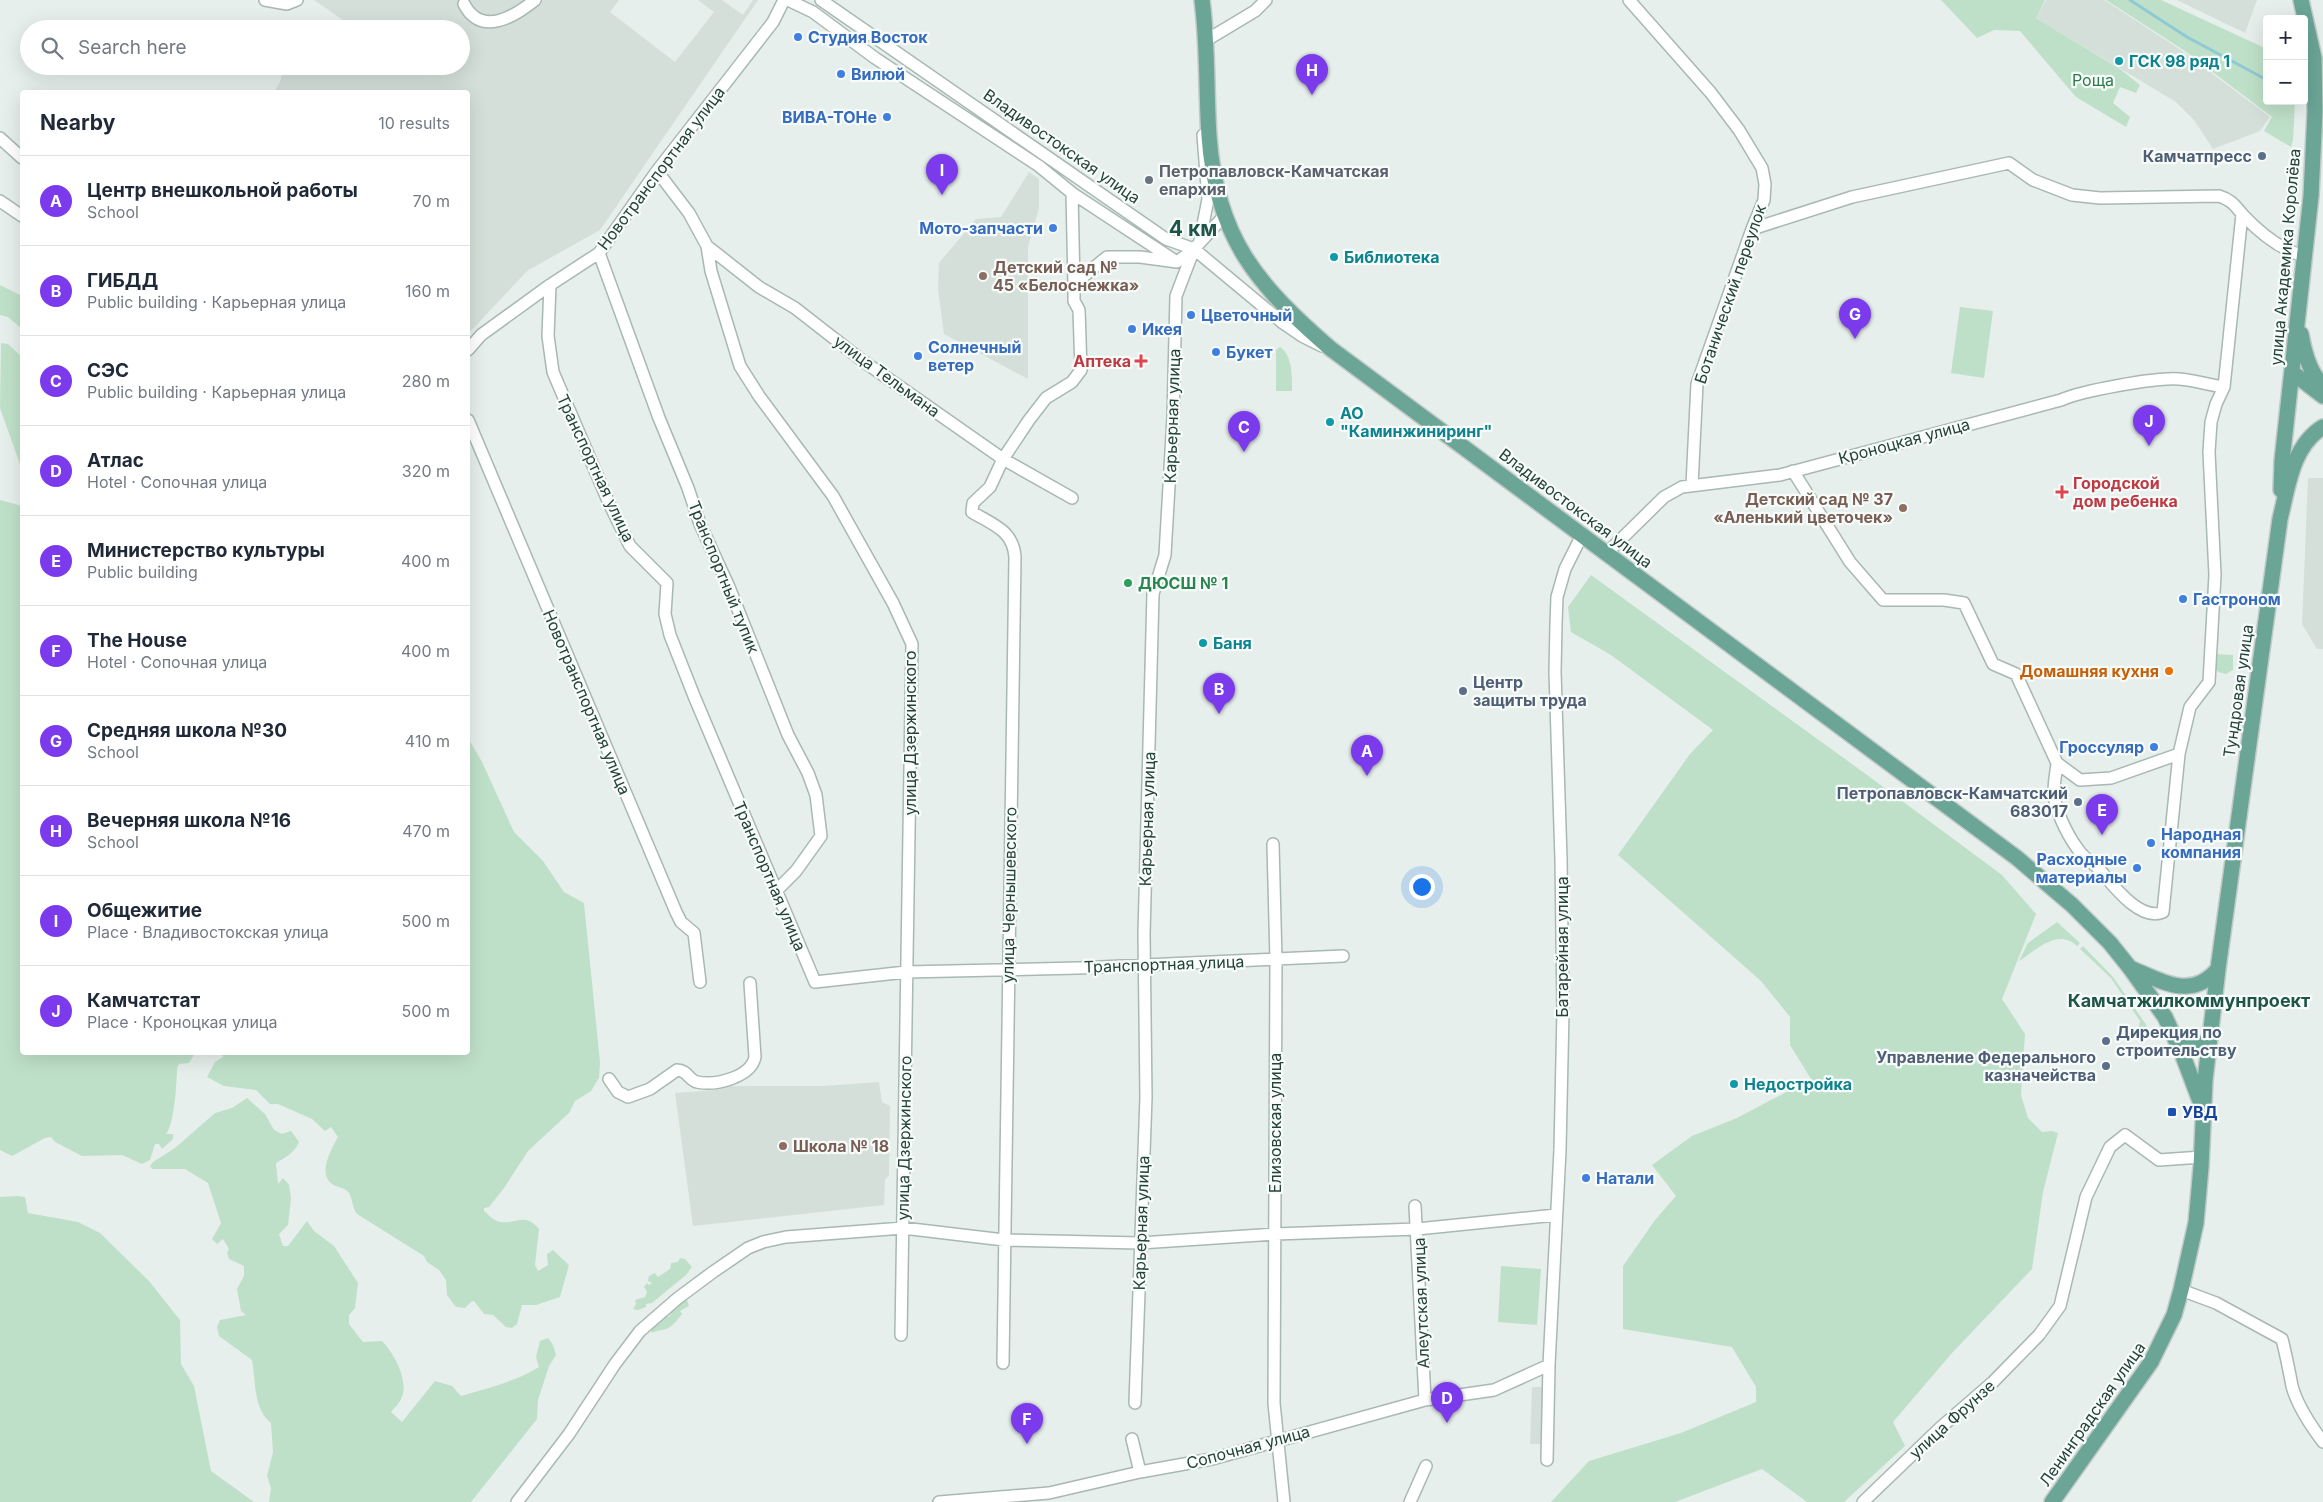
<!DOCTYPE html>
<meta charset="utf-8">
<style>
:root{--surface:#fff;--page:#f2f2f3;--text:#1f2937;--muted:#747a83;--line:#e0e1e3;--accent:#7c3aed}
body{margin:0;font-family:Inter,sans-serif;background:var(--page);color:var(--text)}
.controls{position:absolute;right:15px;top:15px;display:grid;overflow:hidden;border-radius:5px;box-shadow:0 5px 20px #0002}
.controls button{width:45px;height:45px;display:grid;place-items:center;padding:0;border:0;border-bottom:1px solid var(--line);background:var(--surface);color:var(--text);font:25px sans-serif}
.you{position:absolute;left:1421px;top:886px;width:18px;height:18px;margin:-12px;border:4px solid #fff;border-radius:50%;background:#1a73e8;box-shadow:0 0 0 8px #1a73e833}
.badge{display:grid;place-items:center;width:32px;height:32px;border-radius:50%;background:var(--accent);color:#fff;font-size:16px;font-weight:700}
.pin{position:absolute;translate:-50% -41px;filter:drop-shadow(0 1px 2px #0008)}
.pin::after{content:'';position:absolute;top:26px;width:18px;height:15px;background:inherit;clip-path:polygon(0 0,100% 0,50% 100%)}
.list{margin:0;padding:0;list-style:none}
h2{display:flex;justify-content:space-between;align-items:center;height:65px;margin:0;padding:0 20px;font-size:21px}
h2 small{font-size:16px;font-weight:400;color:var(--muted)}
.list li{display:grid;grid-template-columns:32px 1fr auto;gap:15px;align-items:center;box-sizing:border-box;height:90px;padding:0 20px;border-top:1px solid var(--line)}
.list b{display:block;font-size:19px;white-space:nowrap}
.list p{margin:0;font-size:16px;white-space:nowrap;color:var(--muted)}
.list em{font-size:16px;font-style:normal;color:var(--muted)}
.icon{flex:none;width:28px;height:28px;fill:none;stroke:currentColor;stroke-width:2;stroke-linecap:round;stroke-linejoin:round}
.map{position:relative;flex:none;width:2323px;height:1502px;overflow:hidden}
.search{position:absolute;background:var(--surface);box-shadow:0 5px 20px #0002;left:20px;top:20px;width:450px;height:55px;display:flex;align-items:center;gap:12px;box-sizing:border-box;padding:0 18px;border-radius:28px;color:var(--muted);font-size:19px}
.panel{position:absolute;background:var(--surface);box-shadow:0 5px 20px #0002;left:20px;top:90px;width:450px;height:965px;border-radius:5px}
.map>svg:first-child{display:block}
.built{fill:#d4dfda}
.green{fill:#bfe0c8}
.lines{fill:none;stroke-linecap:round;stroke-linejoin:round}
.stream{stroke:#8ec9d4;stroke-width:3}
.minor-casing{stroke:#a8b8b2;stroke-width:14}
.major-casing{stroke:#c2cac8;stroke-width:18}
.minor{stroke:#fff;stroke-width:11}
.major{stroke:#6aa596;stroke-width:15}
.shop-dot{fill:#3f7fe0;stroke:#f7fbf9;stroke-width:2}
.culture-dot{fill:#0f9aa8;stroke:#f7fbf9;stroke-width:2}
.service-dot{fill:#5c6f8a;stroke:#f7fbf9;stroke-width:2}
.worship-dot{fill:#6b7280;stroke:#f7fbf9;stroke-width:2}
.education-dot{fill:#8d6e63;stroke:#f7fbf9;stroke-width:2}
.health-dot{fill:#e0444e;stroke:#f7fbf9;stroke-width:2}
.leisure-dot{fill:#2e9e5b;stroke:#f7fbf9;stroke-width:2}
.food-dot{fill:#e8710a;stroke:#f7fbf9;stroke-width:2}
.transit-dot{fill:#1a4fb4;stroke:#f7fbf9;stroke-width:2}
.labels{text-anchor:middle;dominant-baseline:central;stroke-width:4.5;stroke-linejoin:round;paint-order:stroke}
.shop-label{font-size:16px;font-weight:bold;fill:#366cbe;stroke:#f7fbf9;text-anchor:start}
.culture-label{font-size:16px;font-weight:bold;fill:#0d838f;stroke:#f7fbf9;text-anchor:start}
.park-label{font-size:16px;fill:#2d7a4b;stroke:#f7fbf9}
.street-label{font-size:16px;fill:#24423a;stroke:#f7fbf9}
.service-label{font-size:16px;font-weight:bold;fill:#4e5e75;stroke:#f7fbf9;text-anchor:end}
.worship-label{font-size:16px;font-weight:bold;fill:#5b616d;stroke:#f7fbf9;text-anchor:start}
.education-label{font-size:16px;font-weight:bold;fill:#785e54;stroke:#f7fbf9;text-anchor:start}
.health-label{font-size:16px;font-weight:bold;fill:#be3a42;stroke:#f7fbf9;text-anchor:end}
.leisure-label{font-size:16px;font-weight:bold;fill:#27864d;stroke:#f7fbf9;text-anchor:start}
.food-label{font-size:16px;font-weight:bold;fill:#c56008;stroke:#f7fbf9;text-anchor:end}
.transit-label{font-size:16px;font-weight:bold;fill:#164399;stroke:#f7fbf9;text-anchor:start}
.neighbourhood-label{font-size:18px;font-weight:bold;fill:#1f5548;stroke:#f7fbf9}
.district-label{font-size:21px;font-weight:bold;fill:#1f5548;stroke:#f7fbf9}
</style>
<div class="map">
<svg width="2323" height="1502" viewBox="0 0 2323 1502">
<rect width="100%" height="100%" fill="#e6efeb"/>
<path class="built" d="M314,0H619L610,12L675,62L714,12L698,0H722L743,15L753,0H758L600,230L527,271L468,334V92H274L280,82L284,66H461V29H356Z
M2046,0H2104L2109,3L2184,52L2270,117L2260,131L2213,149L2194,120L2176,102L2036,18Z
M2177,0H2257L2245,33Z
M1029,172L1039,179V208L1028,247V379L944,334L938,289L939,263L976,219L1001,217Z
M2308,478H2323V649H2317L2302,624Z
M879,1082L882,1102L890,1106L889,1175L885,1180L884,1205L693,1226L675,1093L716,1090L721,1086H823Z
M1532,1387H1542L1541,1444H1530Z"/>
<path class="green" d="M1941,0H2045L2036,18L2120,69L2140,85L2136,93L2120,87L2113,103L2130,117L2126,127L2076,97L2020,31L1994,30L1977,38Z
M2106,0H2161L2267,49V101H2295L2293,140L2291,147L2264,131L2272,117L2185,51Z
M0,285L22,296V329L8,317L0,315Z
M1960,307L1993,311L1984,378L1951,373Z
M1,343L8,344L22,357V470L0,408Z
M1280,347C1293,356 1292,377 1292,391H1276V350Z
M0,500L22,506V1052L195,1053L189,1063L179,1064L177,1068C177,1081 174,1126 166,1134H173V1139L162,1149L159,1144H155L150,1160L142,1164L122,1155L82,1156L55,1142L51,1137L45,1138L12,1156L0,1150Z
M1591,575L1863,772L2002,875L2036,914L2002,999L2025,1034L2021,1095L2028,1118L2042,1132L2052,1131L2058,1133L2043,1192L2032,1269L1952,1353L1893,1422L1905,1446L1844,1502H1807L1762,1469L1675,1502H1551L1589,1461L1681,1433L1756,1402V1387L1732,1347L1623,1329V1266L1655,1220L1676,1196L1652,1165L1692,1136L1737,1118L1811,1079L1790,1045V1017L1761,981L1618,855L1690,754L1713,730L1611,655L1571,632L1568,607Z
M2215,654L2233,655V670L2226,674L2218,672L2215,668Z
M468,738L482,762L514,832L543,861L564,892L584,903L600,1062L599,1078L591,1091L575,1101L569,1113L528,1151L504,1188L489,1207L484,1208V1211C488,1214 492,1219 497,1221C514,1227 524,1210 539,1229L535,1265L538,1271L548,1265L547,1254L553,1250L569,1265L560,1297L536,1305H522L517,1324L512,1328L506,1327L493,1315L484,1314L474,1301L471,1302L465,1308L456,1307L447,1295L446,1280L439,1270L427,1262L424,1256L357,1214C352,1207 353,1200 349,1193C345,1187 337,1188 332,1184C317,1173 332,1148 338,1137L331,1127L325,1131L312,1119L278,1104H270L256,1090L224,1086L207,1077L215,1062L223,1057L221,1053L468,1052Z
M2057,922L2080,943L2077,946C2058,927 2035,951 2019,961L2028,943Z
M2083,946L2113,977L2147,1026L2138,1030L2140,1021L2111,978L2080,949Z
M247,1098L265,1114L274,1130L282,1134L291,1131L299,1142C296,1151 284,1159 276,1163L278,1184L283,1178L289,1185L291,1198L288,1225L279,1234L283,1246H288L307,1221L314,1231L334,1246L358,1283L355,1308L349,1315V1324L363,1342L382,1341C394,1353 410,1382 401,1399C399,1404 394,1408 391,1412L402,1422L435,1381L452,1386L461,1396C487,1388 515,1382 539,1367L536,1357L540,1341L548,1338L553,1345L556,1355L549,1366L538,1400L537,1419L471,1502H269L271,1488L267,1476L273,1452L271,1423C253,1408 256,1382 252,1360L219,1336L217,1327L220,1320L246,1315L241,1311L237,1289L244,1276V1266L229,1259L227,1253L229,1249L223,1239L217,1244L212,1239L221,1223L208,1183L185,1169H152L150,1166L153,1162L175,1148L215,1113L232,1108Z
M17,1196L25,1197L28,1213L78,1222L100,1233L149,1281L180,1320L181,1364L194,1386L211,1471L254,1502H0V1197Z
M680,1258L685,1259L692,1267L686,1275L652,1303L646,1304V1307L638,1310L633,1309L636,1304L635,1300L645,1297L647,1292L644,1287L647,1283L649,1285L652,1283L648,1281L649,1276L655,1273L658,1277L670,1269L671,1263L678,1262Z
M1501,1266L1541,1269L1537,1325L1498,1322Z
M683,1300H687L689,1306L680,1311L682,1314C679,1318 673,1326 668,1328C664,1330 657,1330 652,1333L650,1327L666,1315L669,1317L674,1308Z"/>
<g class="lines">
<path class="stream" d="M2130,0L2187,37L2267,80"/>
<g class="minor-casing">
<path id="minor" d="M265,0L287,4L297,0
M788,0L813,12L875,58L1039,166L1072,193L1174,260
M821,0L1166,239L1194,249L1283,323L1302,336L1322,346
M1629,0L1711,93L1739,130L1762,168L1765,184L1764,200L1752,229L1697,384L1692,485
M464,4C481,37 514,17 535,0
M1205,41L1255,11L1266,0
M0,138L22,158
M657,171L689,213L707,246L711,271L740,366L759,396L833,496L893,603L912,644L901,1335
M1072,193L1074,284
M0,201L22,216
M1752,229L1852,197L2009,163L2033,180L2072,195L2100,198L2219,196C2232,200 2235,206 2243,215C2259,232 2281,250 2304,256
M1200,240L1208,199L1203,135
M707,246L759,287L795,308L863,361L1003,459L1072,498
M599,253L659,418L688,488L700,524L729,587L788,735L808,773L816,795L821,836L796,871L777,890
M550,285L548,336L553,372L609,503L630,546L667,583L665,614L670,635L694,696L815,982L906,972L1078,968L1343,956
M468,350L481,335L550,285L599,253L657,171L773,22L784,0
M468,420L676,912L681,922L694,933L700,982
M1793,471L1850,562L1883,600H1944L1964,603L1993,664L2016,674L2057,763L2080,780L2111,778L2179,754
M1607,553L1664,497L1682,487L1780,475L2061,400C2081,391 2156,377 2179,379C2194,380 2209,385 2224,387
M2057,763C2056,775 2052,789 2055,801C2059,818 2069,838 2080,852C2085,859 2094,863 2100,870C2112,884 2140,922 2163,912L2179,754L2190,707L2209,682L2215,575L2209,452L2211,422L2216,404L2224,387L2242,214
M1273,844L1276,960L1274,1403L1284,1502
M609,1079L618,1092L628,1097L650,1089L677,1070C687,1070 689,1080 697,1082C716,1086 751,1077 755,1057L750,983
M1415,1206L1425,1400
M2181,1290L2216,1303L2282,1339C2286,1355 2289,1370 2292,1386C2297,1405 2311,1426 2323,1442
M1003,1363L1015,557C1013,530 993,525 972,512L973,503L990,487L1003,459L1029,420L1046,398L1072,382L1081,370L1079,310L1074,301V284L1107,257H1140L1177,262L1194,249
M1135,1403L1146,1097L1144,934L1153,594L1165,555L1173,417L1176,296L1194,249L1225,215
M1132,1439L1140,1472
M1547,1460L1549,1365L1560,1150L1563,1011L1561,859L1555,672L1556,624L1557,597L1565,569L1582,535
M517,1502L569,1434L615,1364L640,1331L678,1298L713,1272L748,1248L763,1242L786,1237L903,1228L1004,1240L1140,1243L1275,1234L1417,1229L1556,1215
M939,1502L1049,1493L1140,1472L1212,1459L1425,1400L1494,1390L1549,1365
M1410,1502L1426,1466
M1863,1502L1940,1428L1993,1382L2039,1335L2060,1306L2086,1197L2110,1147L2125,1135L2159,1160L2202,1157"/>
</g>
<g class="major-casing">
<path id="major" d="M1202,0C1208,45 1206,91 1209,136C1216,238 1258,286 1331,349L2017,858L2072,905L2110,943L2130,968L2165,1017L2183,1056L2203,1109
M2301,334C2304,351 2309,373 2323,385
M2293,373L2323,396
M2281,490L2282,461L2311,196L2315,111L2314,58L2301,0
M2130,968C2162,981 2191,1001 2218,969
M2176,1038C2189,1052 2200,1051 2211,1036
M2052,1502L2151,1362L2174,1315L2181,1290L2196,1223L2201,1167L2205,1080L2218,969L2280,519C2288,487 2292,446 2323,427"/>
</g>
<use href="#minor" class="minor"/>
<use href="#major" class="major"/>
</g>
<g class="shop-dot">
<circle cx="798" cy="37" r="5"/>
<circle cx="841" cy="74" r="5"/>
<circle cx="887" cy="117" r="5"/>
<circle cx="1053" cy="228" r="5"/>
<circle cx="1191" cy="315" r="5"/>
<circle cx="1132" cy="329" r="5"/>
<circle cx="1216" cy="352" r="5"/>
<circle cx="918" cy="356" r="5"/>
<circle cx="2183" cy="599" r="5"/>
<circle cx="2154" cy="747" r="5"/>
<circle cx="2151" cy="843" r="5"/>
<circle cx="2137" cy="868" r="5"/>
<circle cx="1586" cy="1178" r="5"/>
</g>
<g class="culture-dot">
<circle cx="2119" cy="61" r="5"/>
<circle cx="1334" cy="257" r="5"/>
<circle cx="1330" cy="422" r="5"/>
<circle cx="1203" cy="643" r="5"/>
<circle cx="1734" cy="1084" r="5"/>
</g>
<g class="service-dot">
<circle cx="2262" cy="156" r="5"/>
<circle cx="1463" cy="691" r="5"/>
<circle cx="2078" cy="802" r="5"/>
<circle cx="2106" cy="1041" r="5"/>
<circle cx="2106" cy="1066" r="5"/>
</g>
<circle class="worship-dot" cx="1149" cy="180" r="5"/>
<g class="education-dot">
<circle cx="983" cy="276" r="5"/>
<circle cx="1903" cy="508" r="5"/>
<circle cx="783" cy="1146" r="5"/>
</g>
<g class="health-dot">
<path d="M1138.5 353.5h5v5h5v5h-5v5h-5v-5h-5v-5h5z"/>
<path d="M2059.5 484.5h5v5h5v5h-5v5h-5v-5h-5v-5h5z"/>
</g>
<circle class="leisure-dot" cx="1128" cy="583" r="5"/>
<circle class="food-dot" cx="2169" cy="671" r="5"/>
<rect class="transit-dot" x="2167" y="1107" width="10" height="10" rx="2.5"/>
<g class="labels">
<g class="shop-label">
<text x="808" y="37">Студия Восток</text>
<text x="851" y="74">Вилюй</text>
<text x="877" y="117" text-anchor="end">ВИВА-ТОНе</text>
<text x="1043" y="228" text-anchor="end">Мото-запчасти</text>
<text x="1201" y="315">Цветочный</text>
<text x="1142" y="329">Икея</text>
<text x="928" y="347">Солнечный<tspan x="928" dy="18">ветер</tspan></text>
<text x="1226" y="352">Букет</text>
<text x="2193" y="599">Гастроном</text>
<text x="2144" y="747" text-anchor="end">Гроссуляр</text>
<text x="2161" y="834">Народная<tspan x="2161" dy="18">компания</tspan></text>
<text x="2127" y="859" text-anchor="end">Расходные<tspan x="2127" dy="18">материалы</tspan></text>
<text x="1596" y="1178">Натали</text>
</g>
<g class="culture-label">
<text x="2129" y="61">ГСК 98 ряд 1</text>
<text x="1344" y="257">Библиотека</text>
<text x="1340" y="413">АО<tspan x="1340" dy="18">"Каминжиниринг"</tspan></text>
<text x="1213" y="643">Баня</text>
<text x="1744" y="1084">Недостройка</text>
</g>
<g class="park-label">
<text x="2093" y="80">Роща</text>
</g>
<g class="street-label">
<text transform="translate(1062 146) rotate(35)">Владивостокская улица</text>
<text transform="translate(661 168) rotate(-53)">Новотранспортная улица</text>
<text transform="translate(2285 257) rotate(-85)">улица Академика Королёва</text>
<text transform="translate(1730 294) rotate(-71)">Ботанический переулок</text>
<text transform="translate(887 376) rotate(36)">улица Тельмана</text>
<text transform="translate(1172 416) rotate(-88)">Карьерная улица</text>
<text transform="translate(1904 441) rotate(-15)">Кроноцкая улица</text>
<text transform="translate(596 468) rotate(65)">Транспортная улица</text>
<text transform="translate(1576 508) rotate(37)">Владивостокская улица</text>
<text transform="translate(724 577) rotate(68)">Транспортный тупик</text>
<text transform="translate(2238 691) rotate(-82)">Тундровая улица</text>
<text transform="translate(587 702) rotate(67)">Новотранспортная улица</text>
<text transform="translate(910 733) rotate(-90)">улица Дзержинского</text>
<text transform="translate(1147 819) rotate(-88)">Карьерная улица</text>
<text transform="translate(770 876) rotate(67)">Транспортная улица</text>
<text transform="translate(1009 895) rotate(-89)">улица Чернышевского</text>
<text transform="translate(1562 947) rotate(-90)">Батарейная улица</text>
<text transform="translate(1164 964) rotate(-2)">Транспортная улица</text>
<text transform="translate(1275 1123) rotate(-90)">Елизовская улица</text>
<text transform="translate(904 1138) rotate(-89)">улица Дзержинского</text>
<text transform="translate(1141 1223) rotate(-88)">Карьерная улица</text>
<text transform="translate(1421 1303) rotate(-92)">Алеутская улица</text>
<text transform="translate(2092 1414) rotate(-55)">Ленинградская улица</text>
<text transform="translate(1952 1419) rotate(-42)">улица Фрунзе</text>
<text transform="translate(1248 1447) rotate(-15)">Сопочная улица</text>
</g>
<g class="service-label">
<text x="2252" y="156">Камчатпресс</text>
<text x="1473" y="682" text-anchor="start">Центр<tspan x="1473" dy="18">защиты труда</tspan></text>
<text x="2068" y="793">Петропавловск-Камчатский<tspan x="2068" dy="18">683017</tspan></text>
<text x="2116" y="1032" text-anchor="start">Дирекция по<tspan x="2116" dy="18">строительству</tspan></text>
<text x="2096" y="1057">Управление Федерального<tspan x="2096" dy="18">казначейства</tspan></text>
</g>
<g class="worship-label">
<text x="1159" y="171">Петропавловск-Камчатская<tspan x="1159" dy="18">епархия</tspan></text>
</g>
<g class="education-label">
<text x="993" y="267">Детский сад №<tspan x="993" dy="18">45 «Белоснежка»</tspan></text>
<text x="1893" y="499" text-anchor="end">Детский сад № 37<tspan x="1893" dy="18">«Аленький цветочек»</tspan></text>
<text x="793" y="1146">Школа № 18</text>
</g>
<g class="health-label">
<text x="1131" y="361">Аптека</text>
<text x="2073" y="483" text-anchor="start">Городской<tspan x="2073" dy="18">дом ребенка</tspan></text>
</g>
<g class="leisure-label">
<text x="1138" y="583">ДЮСШ № 1</text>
</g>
<g class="food-label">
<text x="2159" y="671">Домашняя кухня</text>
</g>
<g class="transit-label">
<text x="2182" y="1112">УВД</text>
</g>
<g class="neighbourhood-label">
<text x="2189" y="1000">Камчатжилкоммунпроект</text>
</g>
<g class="district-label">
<text x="1193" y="228">4 км</text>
</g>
</g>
</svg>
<div class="controls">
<button>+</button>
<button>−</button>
</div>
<div class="you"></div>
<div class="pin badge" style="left:1367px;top:776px">A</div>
<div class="pin badge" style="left:1219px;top:714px">B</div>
<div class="pin badge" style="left:1244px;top:452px">C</div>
<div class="pin badge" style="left:1447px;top:1423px">D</div>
<div class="pin badge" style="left:2102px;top:835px">E</div>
<div class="pin badge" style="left:1027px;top:1444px">F</div>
<div class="pin badge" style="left:1855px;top:339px">G</div>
<div class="pin badge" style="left:1312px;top:95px">H</div>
<div class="pin badge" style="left:942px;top:195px">I</div>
<div class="pin badge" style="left:2149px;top:446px">J</div>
<div class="search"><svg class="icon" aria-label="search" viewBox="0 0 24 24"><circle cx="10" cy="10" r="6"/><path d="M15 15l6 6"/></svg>Search here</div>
<section class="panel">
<h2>Nearby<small>10 results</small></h2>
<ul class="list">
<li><span class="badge">A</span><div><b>Центр внешкольной работы</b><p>School</p></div><em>70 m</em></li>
<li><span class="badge">B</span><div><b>ГИБДД</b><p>Public building · Карьерная улица</p></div><em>160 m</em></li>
<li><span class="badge">C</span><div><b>СЭС</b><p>Public building · Карьерная улица</p></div><em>280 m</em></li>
<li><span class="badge">D</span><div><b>Атлас</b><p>Hotel · Сопочная улица</p></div><em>320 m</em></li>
<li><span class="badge">E</span><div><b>Министерство культуры</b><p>Public building</p></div><em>400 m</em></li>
<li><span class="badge">F</span><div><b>The House</b><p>Hotel · Сопочная улица</p></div><em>400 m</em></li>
<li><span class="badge">G</span><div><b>Средняя школа №30</b><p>School</p></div><em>410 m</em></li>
<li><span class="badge">H</span><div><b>Вечерняя школа №16</b><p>School</p></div><em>470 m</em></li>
<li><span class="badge">I</span><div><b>Общежитие</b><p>Place · Владивостокская улица</p></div><em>500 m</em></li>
<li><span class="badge">J</span><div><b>Камчатстат</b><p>Place · Кроноцкая улица</p></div><em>500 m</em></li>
</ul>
</section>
</div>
